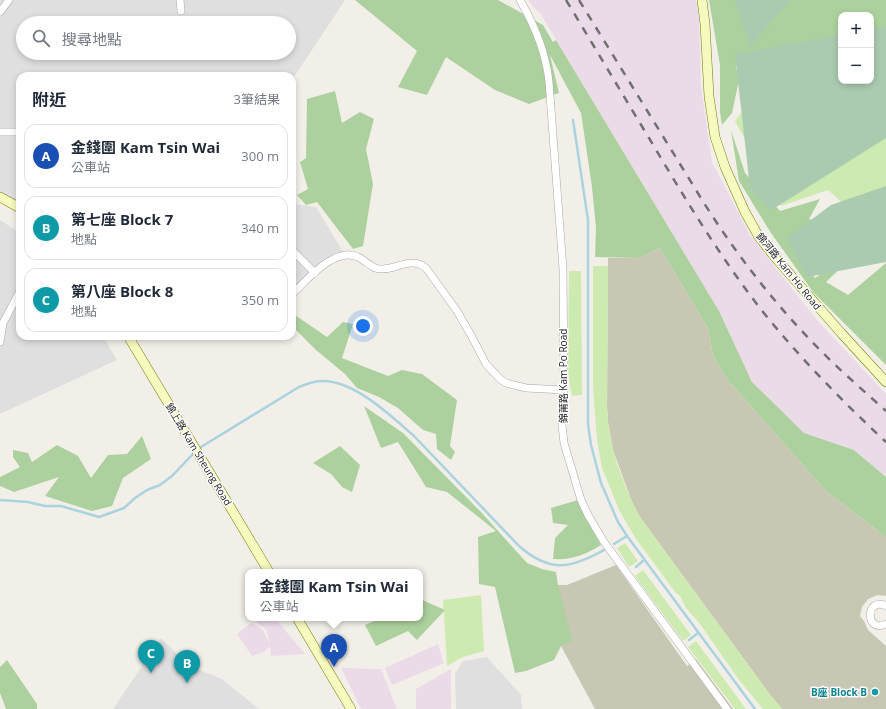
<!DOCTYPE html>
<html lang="zh-TW">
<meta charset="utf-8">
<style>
:root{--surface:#fff;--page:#f6f6f7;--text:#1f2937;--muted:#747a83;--line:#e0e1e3;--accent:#b45309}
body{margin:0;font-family:"Open Sans","Noto Sans TC",sans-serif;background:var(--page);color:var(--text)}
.controls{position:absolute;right:12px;top:12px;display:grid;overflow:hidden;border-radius:8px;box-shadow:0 2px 6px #0003}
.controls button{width:36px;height:36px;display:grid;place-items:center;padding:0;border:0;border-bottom:1px solid var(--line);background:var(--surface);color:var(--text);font:20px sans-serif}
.you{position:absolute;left:363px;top:326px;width:14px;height:14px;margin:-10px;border:3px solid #fff;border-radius:50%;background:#1a73e8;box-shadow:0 0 0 6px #1a73e833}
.badge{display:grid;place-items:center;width:26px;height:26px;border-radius:50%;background:var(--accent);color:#fff;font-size:13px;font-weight:700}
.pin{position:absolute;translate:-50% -33px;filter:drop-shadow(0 1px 2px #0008)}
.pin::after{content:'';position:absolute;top:21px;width:14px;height:12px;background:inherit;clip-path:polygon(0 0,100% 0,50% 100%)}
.popup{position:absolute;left:245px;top:569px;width:178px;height:52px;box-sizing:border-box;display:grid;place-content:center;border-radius:8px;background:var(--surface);filter:drop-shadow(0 1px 3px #0005);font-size:13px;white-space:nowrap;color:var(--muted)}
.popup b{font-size:15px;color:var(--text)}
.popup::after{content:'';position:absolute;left:50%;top:100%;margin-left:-8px;border:8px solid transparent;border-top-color:var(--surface)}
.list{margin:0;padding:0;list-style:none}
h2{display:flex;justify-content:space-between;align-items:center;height:52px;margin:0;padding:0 16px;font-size:17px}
h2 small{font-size:13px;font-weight:400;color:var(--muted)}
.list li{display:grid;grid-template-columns:26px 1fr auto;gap:12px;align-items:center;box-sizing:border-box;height:64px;margin:0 8px 8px;padding:0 8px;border:1px solid var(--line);border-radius:12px}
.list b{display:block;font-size:15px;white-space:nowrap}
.list p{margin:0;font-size:13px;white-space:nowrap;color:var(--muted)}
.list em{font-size:13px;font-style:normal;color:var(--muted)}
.icon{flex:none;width:22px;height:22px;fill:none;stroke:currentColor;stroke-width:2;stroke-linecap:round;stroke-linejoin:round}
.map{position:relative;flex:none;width:886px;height:709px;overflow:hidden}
.search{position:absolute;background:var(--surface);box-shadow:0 2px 6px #0003;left:16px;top:16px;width:280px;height:44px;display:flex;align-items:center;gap:10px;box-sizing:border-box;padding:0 14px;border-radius:22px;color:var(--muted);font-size:15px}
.panel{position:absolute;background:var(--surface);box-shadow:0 2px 6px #0003;left:16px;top:72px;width:280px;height:268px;border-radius:12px}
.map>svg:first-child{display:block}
.residential{fill:#e0dfdf;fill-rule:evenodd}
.industrial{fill:#ebdbe8}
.construction{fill:#c7c7b4}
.grass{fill:#cdebb0}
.forest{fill:#add19e}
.cemetery{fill:#aacbaf}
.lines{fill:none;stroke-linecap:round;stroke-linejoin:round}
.stream{stroke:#aad3df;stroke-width:2.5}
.minor-casing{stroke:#a9a9a9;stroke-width:8}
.secondary-casing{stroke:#707d05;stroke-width:10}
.minor{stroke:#fff;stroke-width:7}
.secondary{stroke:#f7fabf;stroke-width:9}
.rail{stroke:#707070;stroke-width:2.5;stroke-dasharray:8 8;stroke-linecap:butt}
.culture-dot{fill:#0f9aa8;stroke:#fff;stroke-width:1.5}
.labels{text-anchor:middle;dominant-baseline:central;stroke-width:3;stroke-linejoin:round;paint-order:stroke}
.street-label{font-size:10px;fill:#222;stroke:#fff}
.culture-label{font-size:10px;font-weight:bold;fill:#0d838f;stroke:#fff;text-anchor:end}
</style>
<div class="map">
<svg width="886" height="709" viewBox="0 0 886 709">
<rect width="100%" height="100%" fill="#f2efe9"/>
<path class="residential" d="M0,0H345L292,80V76H20V204L0,193ZM23,23H289V53H23Z
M292,199L294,204L316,207L343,252L329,258L292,290Z
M0,220L20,233V336H103L117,360L0,414Z
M161,638L189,666L222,679L259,709H113Z
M487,657L521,695L522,709H456L455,674L463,661Z"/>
<path class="industrial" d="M528,0H696L699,16L701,86L712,162L750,235L817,320L886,394V477L854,450L804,433L752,382L719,311L540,13L533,7Z
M258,618H275L305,654L271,656L270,646L264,652L252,656L237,634L251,623L263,630L269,643L267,630L254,620Z
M438,644L444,663L392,685L385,668Z
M341,668L381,669L397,709H361Z
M451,669V709H416V689Z"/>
<path class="construction" d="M660,248L708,328L713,356L727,379L825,490L886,537V596L878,595L868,599L862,607L860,616L864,621L868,630L886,646V709H782L771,696L640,517L633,505L613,450L608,422L607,407L608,258H639Z
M616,565L687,666L696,659L733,709H595L561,646L558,585H567Z"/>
<path class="grass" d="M886,40V242L828,190L781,206L735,121L748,104L841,81H871Z
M593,266H608L607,407L608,422L613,450L617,464L628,493L640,517L771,696L782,709H763L739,680L700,624L686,608L680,596L675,592L636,539L619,510L602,468L597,440L593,386Z
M569,271H581L582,395L572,396L568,373Z
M625,543L638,561L629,567L617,548Z
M643,570L691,635L683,641L635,576Z
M481,595L484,651L463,657L447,666L443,600Z
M696,641L746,709H735L688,647Z"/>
<path class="forest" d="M355,0H498L543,25L553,42L556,40L719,311L752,382L804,433L854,450L886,477V537L825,490L727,379L713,356L708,328L660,248L639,258L595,257L596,228L592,187L581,113L550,55L559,93L529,104L495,90L446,57L427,95L398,87L417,51Z
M709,0H886V40L871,45V15H841V54L736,66L739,80L732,113L722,125L720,112V65Z
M335,91L342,123L360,112L374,119L366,149L373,184L363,246L353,249L317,202L306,205L297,195L308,189L300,162L306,158L307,99Z
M731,130L745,173L780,211L820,199L809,219L847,226L806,264L815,278L871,239L826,282L848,295L886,263V365L813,292L771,233L739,181Z
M292,313L327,337L343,322L353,324L342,358L388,376L402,370L422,374L457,400L450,446L455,452L451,460L437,449L436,434L423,430L398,408L379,397L357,388L345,374L316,350L292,326Z
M364,406L403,433L481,512L527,563L542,569L556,572L558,585L572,641L561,646L554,660L526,671L515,673L495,587L479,584L478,537L496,531L447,492L426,487L398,442L381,448Z
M142,436L151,459L123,478L112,506L92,511L45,496L59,477L14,492L0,486V477L20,467L13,457V450L28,453L32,462L57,445L78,456L91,478L108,455L127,454Z
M340,446L360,465L352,492L342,487L331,474L313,463Z
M578,500L585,516L601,545C585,555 572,560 553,559L555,538L568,525L553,523L551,508Z
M420,599L445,610L417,640L408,631L376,646L365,625L381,618H420Z
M7,660L37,704V709H6L0,693V667Z"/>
<path class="cemetery" d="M735,0H790L750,46Z
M886,27V138L770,211L750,188L735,54L841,35V81H871V30Z
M886,186V262L807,277L787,238L831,205Z"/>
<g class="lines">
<path class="stream" d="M573,120L588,220V424L591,445L601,483L618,522L627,536L755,709
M201,447L299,387C304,385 309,383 314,382C348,374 390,415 414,436L519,546C550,573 570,569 604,550
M0,500L28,502L45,506H61L99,517L124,508L135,498L147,490L160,485L172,476L192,455
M614,544L627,536
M636,567L644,560
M689,640L698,633"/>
<g class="minor-casing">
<path id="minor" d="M180,0L181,11
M520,0C535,26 546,52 549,82L563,269L564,390L562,425L564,443L581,500L588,515L604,542L727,709
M0,12L9,0
M0,132H20
M292,250L315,273
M292,294C307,280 335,246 358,257C367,261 372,270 382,269C398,269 411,256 426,268L457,311L472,337L486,364L500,379L506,383L526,388L564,390
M0,342L3,323L20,291
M886,606C865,596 865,634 886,624"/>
</g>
<g class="secondary-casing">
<path id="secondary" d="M702,0L705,24L709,96L715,137L725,167L745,212L759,237L774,256L842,334L886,382
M0,197L20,208
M128,336L269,572
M297,618L351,709"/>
</g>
<use href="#minor" class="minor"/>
<use href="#secondary" class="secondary"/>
<path class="rail" d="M566,0C594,46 621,92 649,138C684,197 720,257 763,312C801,359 842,401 886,442
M579,0L704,203C738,257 778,308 823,353C843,373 865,392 886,411"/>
</g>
<circle class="culture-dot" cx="875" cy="692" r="4"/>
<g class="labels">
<g class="street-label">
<text transform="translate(789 271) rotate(51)">錦河路 Kam Ho Road</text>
<text transform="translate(563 376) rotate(-90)">錦莆路 Kam Po Road</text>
<text transform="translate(199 454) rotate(59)">錦上路 Kam Sheung Road</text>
</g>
<g class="culture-label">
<text x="867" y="692">B座 Block B</text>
</g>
</g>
</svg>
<div class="controls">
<button>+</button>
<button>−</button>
</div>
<div class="you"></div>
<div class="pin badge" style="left:334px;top:667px;background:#1a4fb4">A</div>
<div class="popup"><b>金錢圍 Kam Tsin Wai</b>公車站</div>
<div class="pin badge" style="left:187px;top:683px;background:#0f9aa8">B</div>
<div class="pin badge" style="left:151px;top:673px;background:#0f9aa8">C</div>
<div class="search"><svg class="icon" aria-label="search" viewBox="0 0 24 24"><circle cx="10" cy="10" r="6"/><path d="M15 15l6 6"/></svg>搜尋地點</div>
<section class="panel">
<h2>附近<small>3筆結果</small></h2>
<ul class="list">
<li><span class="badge" style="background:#1a4fb4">A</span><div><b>金錢圍 Kam Tsin Wai</b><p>公車站</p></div><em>300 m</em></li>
<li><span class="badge" style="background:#0f9aa8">B</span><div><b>第七座 Block 7</b><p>地點</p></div><em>340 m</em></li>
<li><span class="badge" style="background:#0f9aa8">C</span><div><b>第八座 Block 8</b><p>地點</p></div><em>350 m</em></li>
</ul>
</section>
</div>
